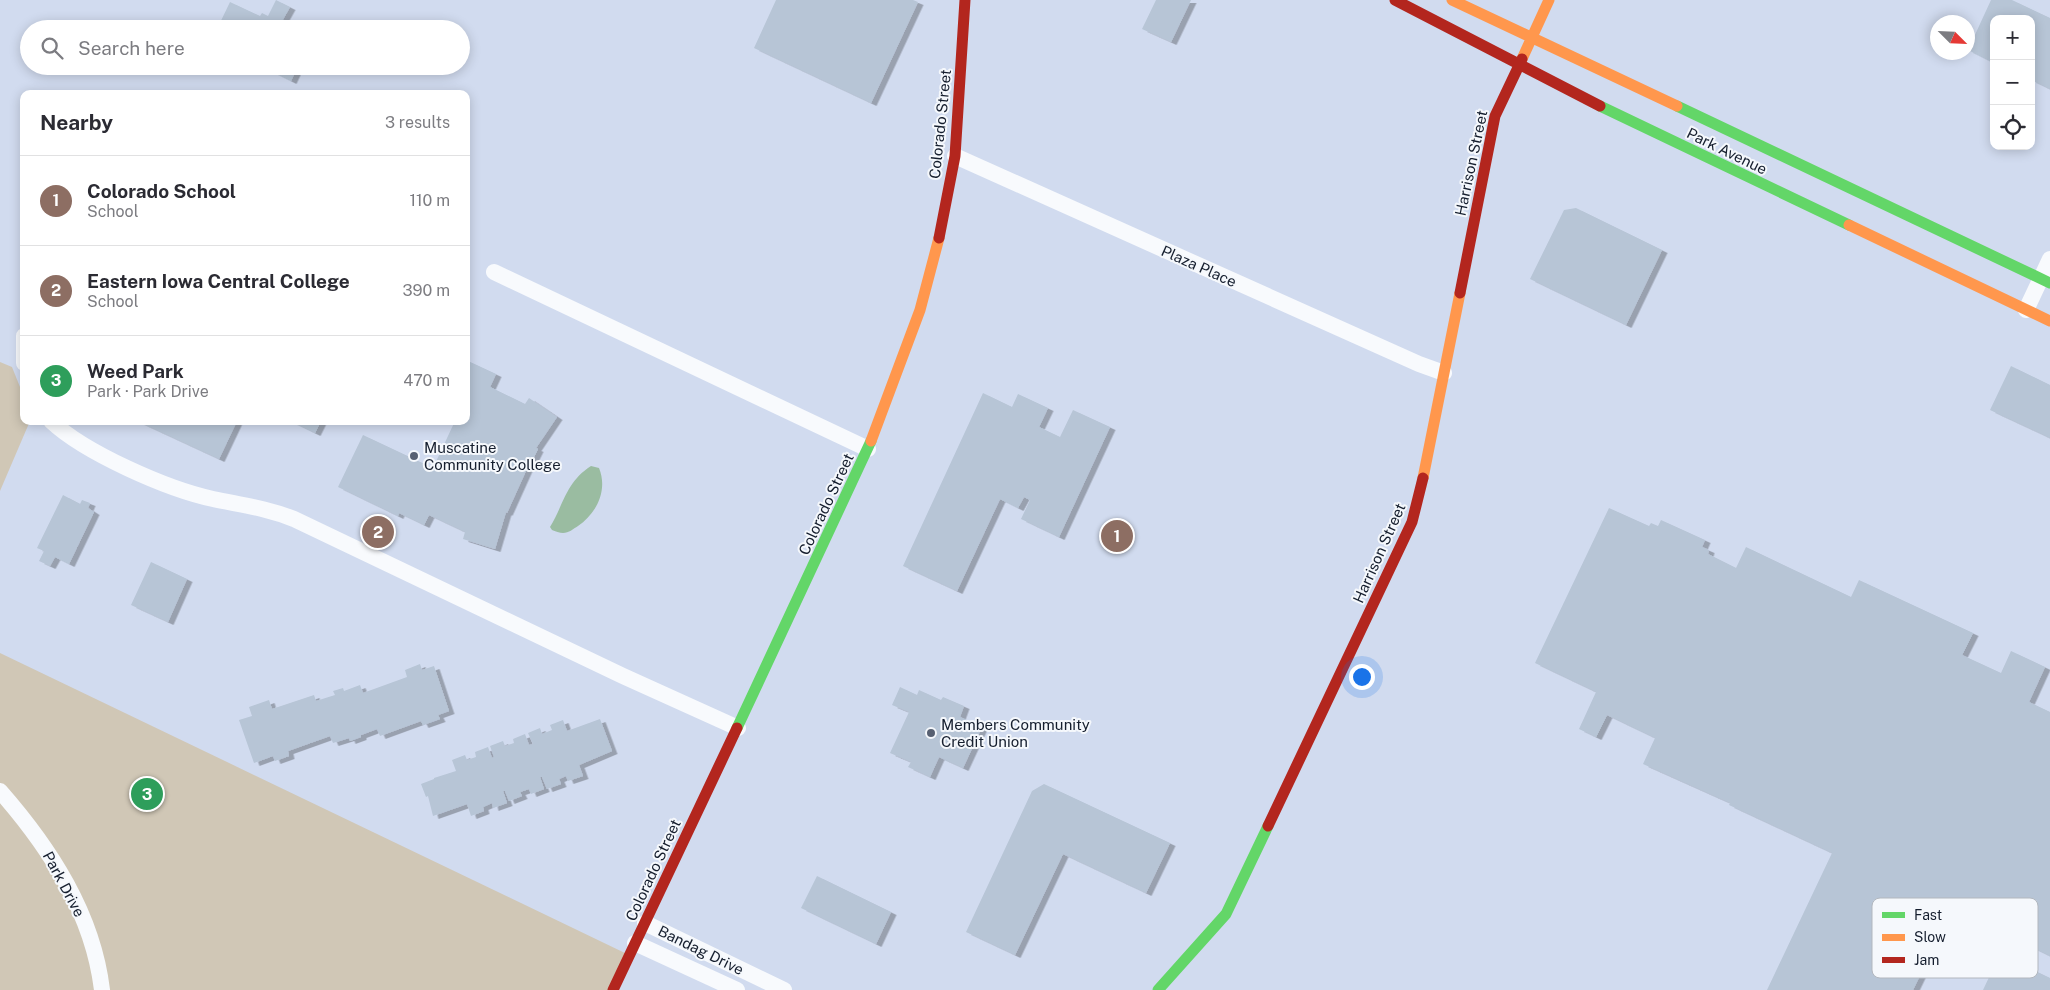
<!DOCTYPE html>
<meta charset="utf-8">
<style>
:root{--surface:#fff;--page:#f7f7f7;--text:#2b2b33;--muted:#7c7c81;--line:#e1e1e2;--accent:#576072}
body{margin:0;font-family:"Public Sans",sans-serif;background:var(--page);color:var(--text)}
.controls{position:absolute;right:15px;top:15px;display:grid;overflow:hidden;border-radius:10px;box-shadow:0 2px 12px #0003}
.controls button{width:45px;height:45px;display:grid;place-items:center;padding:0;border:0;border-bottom:1px solid var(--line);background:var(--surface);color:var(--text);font:25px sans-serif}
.compass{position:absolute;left:1930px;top:15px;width:45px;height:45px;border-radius:50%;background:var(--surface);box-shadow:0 2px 12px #0003;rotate:114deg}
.you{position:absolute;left:1361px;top:676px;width:18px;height:18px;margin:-12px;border:4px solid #fff;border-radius:50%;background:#1a73e8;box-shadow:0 0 0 8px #1a73e833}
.badge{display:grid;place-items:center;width:32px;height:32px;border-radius:50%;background:var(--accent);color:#fff;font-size:16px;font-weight:700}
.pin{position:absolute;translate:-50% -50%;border:2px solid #fff;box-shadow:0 1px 5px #0006}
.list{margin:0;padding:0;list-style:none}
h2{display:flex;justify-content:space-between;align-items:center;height:65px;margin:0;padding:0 20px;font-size:21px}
h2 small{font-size:16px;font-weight:400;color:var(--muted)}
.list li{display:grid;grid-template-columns:32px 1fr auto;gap:15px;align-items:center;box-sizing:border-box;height:90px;padding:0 20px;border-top:1px solid var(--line)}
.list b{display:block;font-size:19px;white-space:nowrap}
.list p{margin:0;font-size:16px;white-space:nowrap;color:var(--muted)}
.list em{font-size:16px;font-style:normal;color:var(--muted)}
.icon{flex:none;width:28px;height:28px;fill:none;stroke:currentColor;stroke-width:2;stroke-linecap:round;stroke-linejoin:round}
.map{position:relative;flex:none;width:2050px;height:990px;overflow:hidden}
.search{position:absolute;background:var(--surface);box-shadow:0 2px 12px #0003;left:20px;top:20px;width:450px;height:55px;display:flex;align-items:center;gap:12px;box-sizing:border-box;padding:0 18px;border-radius:28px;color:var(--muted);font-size:19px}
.panel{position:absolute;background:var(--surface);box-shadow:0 2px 12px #0003;left:20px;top:90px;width:450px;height:335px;border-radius:10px}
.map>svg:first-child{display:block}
.green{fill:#d0c7b6}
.water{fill:#9abca1}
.building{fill:#b7c5d6;filter:url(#shadow)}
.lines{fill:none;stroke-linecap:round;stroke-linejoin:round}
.street{stroke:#f8fafd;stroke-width:16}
.fast{stroke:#63d668;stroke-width:11}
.slow{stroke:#ff974d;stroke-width:11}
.jam{stroke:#b3261e;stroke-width:11}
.poi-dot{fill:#576072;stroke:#f5f8fc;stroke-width:2}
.labels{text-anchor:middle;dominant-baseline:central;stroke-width:4;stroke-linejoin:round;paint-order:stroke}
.street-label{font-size:15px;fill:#151e2e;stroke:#f5f8fc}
.poi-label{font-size:15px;fill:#151e2e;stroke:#f5f8fc;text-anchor:start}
.key{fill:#f5f8fc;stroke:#b2b7be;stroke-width:1}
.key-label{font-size:14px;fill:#151e2e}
</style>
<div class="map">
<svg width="2050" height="990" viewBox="0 0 2050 990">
<defs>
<filter id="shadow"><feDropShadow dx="5.5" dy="3" stdDeviation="0" flood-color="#0004"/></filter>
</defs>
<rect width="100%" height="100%" fill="#d1dbef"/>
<path class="green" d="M0,362L12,367L24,397V421H30L0,491Z
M0,653L627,954L610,990H0Z"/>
<path class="water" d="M591,466L599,468C608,490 597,513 578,526C573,529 569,533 563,533C560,533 555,531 552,530L550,527C564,504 566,482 591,466Z"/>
<path class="building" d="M276,0L290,7L281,23L289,27L288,29H217L230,2L260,16L262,13L268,16Z
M776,0H913L918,2L871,103L754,48Z
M1156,0H1191L1171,42L1142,29Z
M1991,0H2012L2050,18V89L2031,80V19H1994V63L1968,50Z
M261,66H298L291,81Z
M1576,208L1662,250L1626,325L1530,279L1564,210Z
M466,360L496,374L490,387L525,404L529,398L557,417L536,448L538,449L531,463L530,462L507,513L506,512L495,549L463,539L465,532L429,515L424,525L399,513L398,516L338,487L363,435L433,468L455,421H466Z
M2011,366L2050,385V438L1990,410Z
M983,393L1012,407L1018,394L1048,408L1039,427L1060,437L1073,410L1110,427L1059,537L1021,519L1030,500L1024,497L1018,508L1000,499L957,591L903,566Z
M137,421H237L219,459Z
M290,421H321L315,433Z
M63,495L80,504L82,500L90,503L88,508L94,512L69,564L55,557L50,566L39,561L44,551L37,548Z
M1609,508L1649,526L1651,523L1658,526L1661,520L1705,540L1702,547L1709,550L1708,554L1736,568L1746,547L1851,597L1859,580L1973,633L1962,655L2001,673L2011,651L2045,667L2029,702L2050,712V956L1952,909L1913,990H1767L1832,853L1729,805L1730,803L1643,764L1655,738L1607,715L1596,737L1579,729L1596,692L1535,663Z
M151,562L187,579L168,622L131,605Z
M420,664L422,670L434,666L449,711L438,715L440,719L423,725L421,721L380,736L377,729L361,735V737L350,741L349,738L333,743L330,736L288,751L289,756L275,761L273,756L254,763L239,720L252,716L249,707L269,700L272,709L314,695L316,701L335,695L333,691L343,688L344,691L360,685L363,693L407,677L405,670Z
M900,687L917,695L919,690L941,700L943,697L964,706L960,717L982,727L963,768L939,757L930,777L908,767L911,762L890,753L909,712L892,705Z
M600,719L612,751L579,765L583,776L568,781L566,776L559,779L561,784L547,789L542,777H540L544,789L531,794L529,789L520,792L522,796L509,801L505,791H503L507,803L493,808L492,803L483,807L484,811L471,816L467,804L433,816L428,796L426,797L421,784L434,779V778L456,771L452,760L465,755L467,760L476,757L475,752L488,747L492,758L494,757L490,746L503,741L505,746L514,743L513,739L525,734L529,745L533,744L528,733L540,728L542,734L552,730L550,725L563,720L567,731Z
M1044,784L1170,843L1146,893L1063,854L1015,955L966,932L1032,791Z
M817,876L891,912L876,944L801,908Z
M2000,954L2050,978V990H1983Z"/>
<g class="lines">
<path class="street" d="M955,156L1419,364L1444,373
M494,272L868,449
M2026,310L2050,259
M24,336V363
M51,421C85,453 167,489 213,499C241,505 267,508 294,519L623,676L738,728
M0,791C50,848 93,914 102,990
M645,923L784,990
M635,943L737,990"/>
<path class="fast" d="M1600,106L1849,225
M1677,106L2050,283
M737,728L871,441
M1158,990L1226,914L1268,826"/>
<path class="slow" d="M1452,0L1677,106
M1522,59L1549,0
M1849,225L2050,321
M871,441L920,310L939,238
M1423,478L1460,293"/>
<path class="jam" d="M1395,0L1600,106
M939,238L955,156L965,0
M1460,293L1495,116L1522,59
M1268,826L1412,522L1423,478
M613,990L737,728"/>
</g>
<g class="poi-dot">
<circle cx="414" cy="456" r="5"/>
<circle cx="931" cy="733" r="5"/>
</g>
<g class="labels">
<g class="street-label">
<text transform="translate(940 124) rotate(-84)">Colorado Street</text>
<text transform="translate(1727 151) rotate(26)">Park Avenue</text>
<text transform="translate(1471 163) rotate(-78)">Harrison Street</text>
<text transform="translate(1199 266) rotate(24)">Plaza Place</text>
<text transform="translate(826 504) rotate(-65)">Colorado Street</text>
<text transform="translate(1379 553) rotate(-66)">Harrison Street</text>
<text transform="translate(653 870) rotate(-65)">Colorado Street</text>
<text transform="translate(64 884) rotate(62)">Park Drive</text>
<text transform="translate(701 950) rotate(26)">Bandag Drive</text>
</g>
<g class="poi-label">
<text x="424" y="447">Muscatine<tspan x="424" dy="17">Community College</tspan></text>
<text x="941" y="724">Members Community<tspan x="941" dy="17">Credit Union</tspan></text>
</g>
</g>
<rect x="1872" y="898" width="166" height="80" rx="8" class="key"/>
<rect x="1882" y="912" width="23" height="6" fill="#63d668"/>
<rect x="1882" y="934" width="23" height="7" fill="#ff974d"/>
<rect x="1882" y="957" width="23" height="6" fill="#b3261e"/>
<g class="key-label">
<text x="1914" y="920">Fast</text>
<text x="1914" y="942">Slow</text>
<text x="1914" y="965">Jam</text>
</g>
</svg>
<div class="controls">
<button>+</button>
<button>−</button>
<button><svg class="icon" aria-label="locate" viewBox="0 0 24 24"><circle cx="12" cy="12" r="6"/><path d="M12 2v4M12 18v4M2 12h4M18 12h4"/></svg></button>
</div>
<svg class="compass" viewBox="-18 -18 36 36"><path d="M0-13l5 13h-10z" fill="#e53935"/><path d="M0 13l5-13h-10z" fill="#7c7c81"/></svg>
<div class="you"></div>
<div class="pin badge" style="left:1117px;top:536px;background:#8d6e63">1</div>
<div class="pin badge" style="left:378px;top:532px;background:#8d6e63">2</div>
<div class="pin badge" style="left:147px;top:794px;background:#2e9e5b">3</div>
<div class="search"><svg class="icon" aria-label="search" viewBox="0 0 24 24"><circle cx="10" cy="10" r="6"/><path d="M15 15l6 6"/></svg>Search here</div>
<section class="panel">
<h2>Nearby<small>3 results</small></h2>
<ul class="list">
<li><span class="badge" style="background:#8d6e63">1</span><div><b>Colorado School</b><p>School</p></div><em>110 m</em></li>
<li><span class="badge" style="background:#8d6e63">2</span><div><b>Eastern Iowa Central College</b><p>School</p></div><em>390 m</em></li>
<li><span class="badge" style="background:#2e9e5b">3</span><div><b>Weed Park</b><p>Park · Park Drive</p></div><em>470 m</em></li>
</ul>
</section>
</div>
